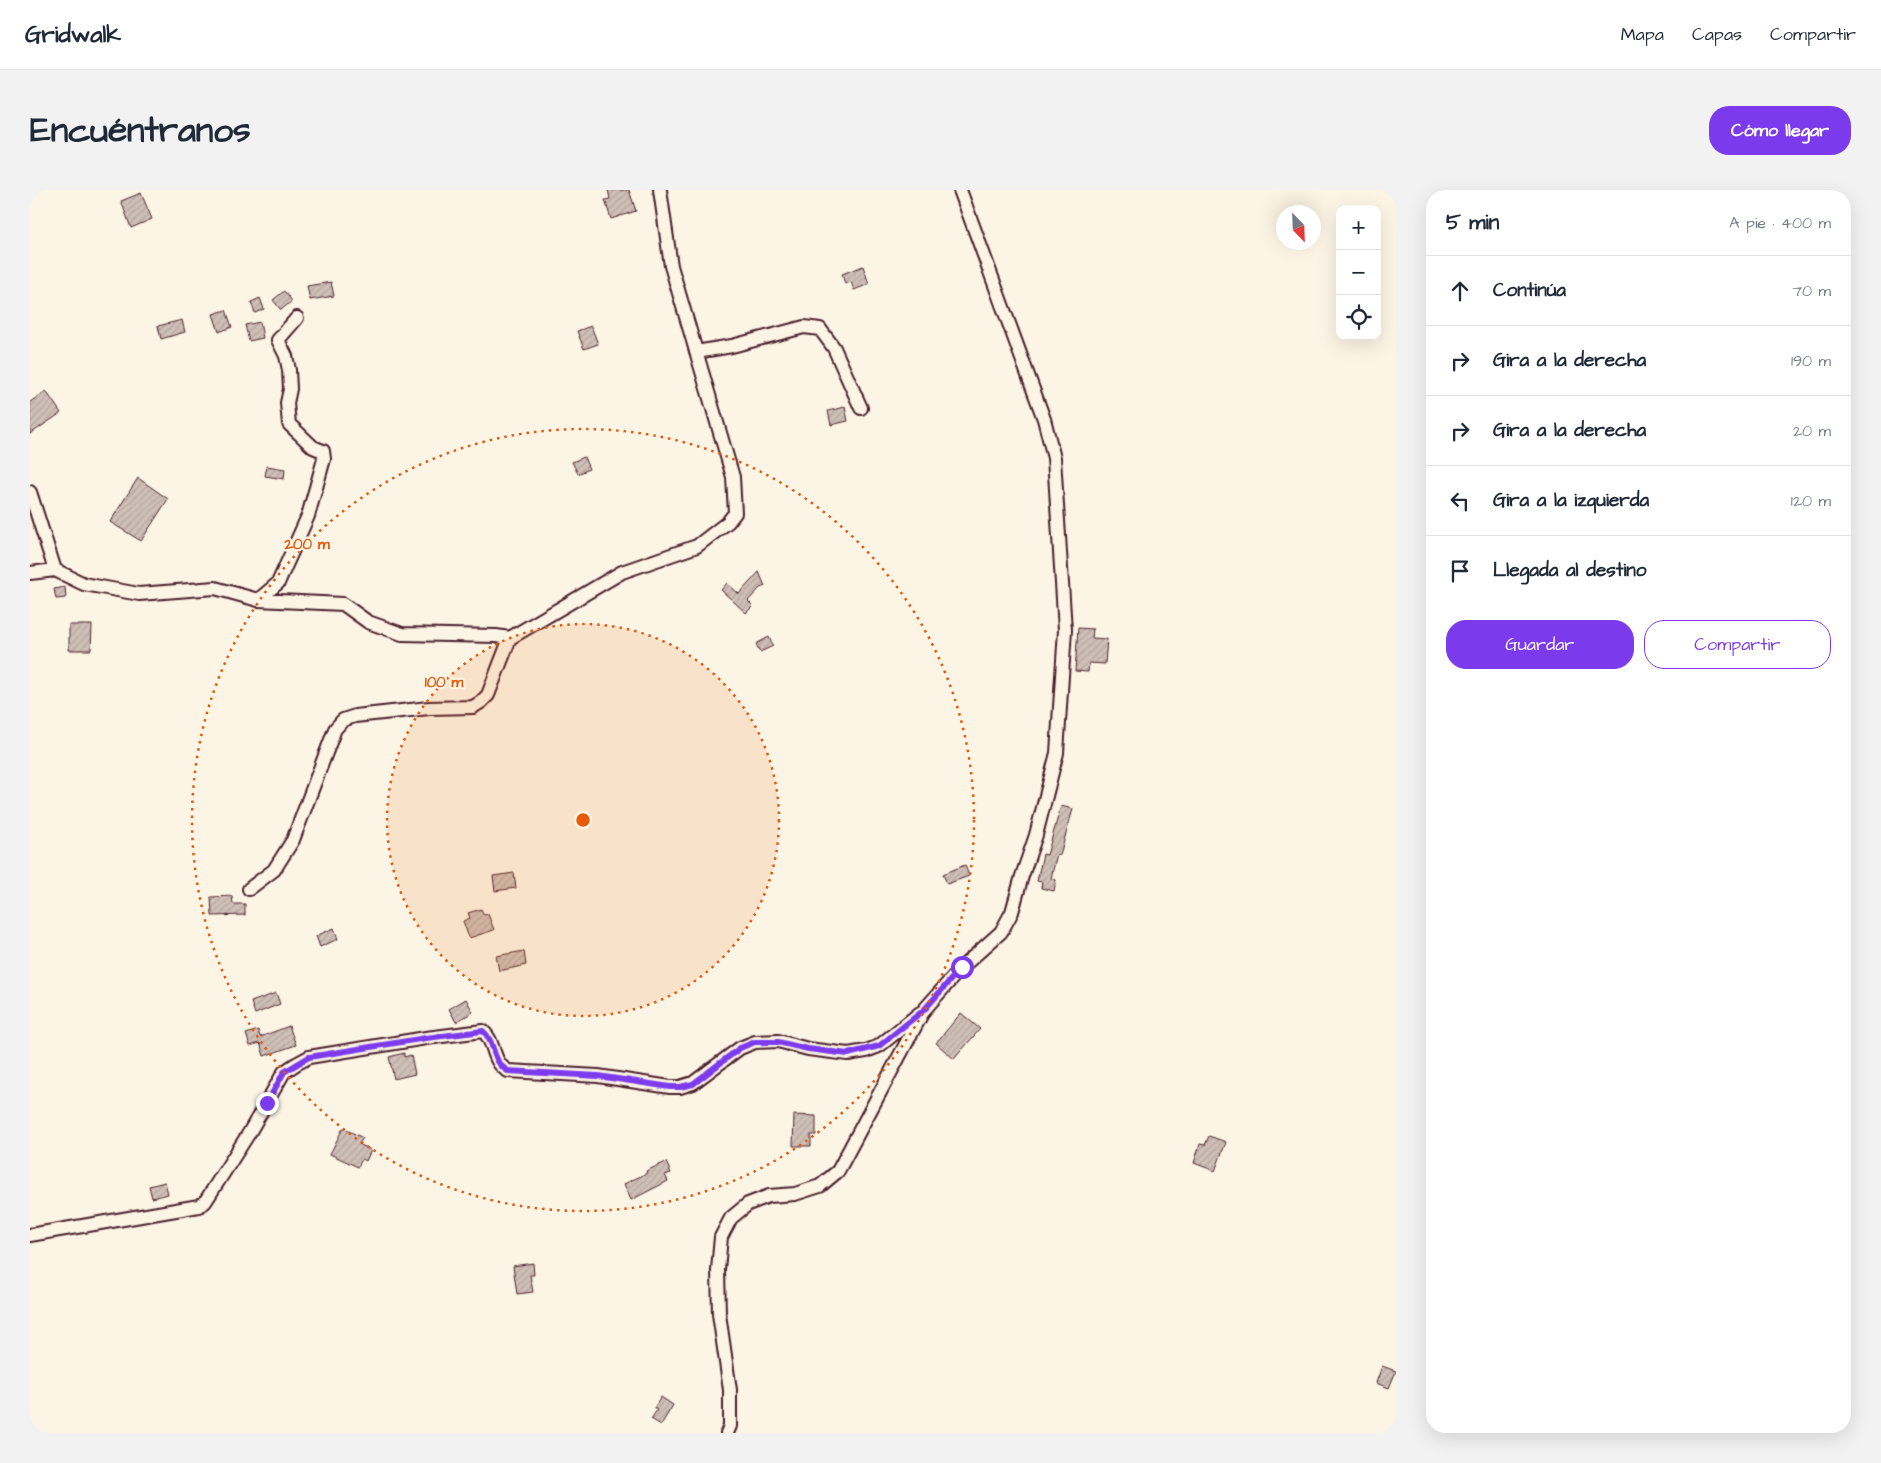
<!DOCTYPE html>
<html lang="es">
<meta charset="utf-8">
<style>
:root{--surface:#fff;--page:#f2f2f3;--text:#1f2937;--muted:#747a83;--line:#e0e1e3;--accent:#7c3aed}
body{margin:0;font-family:"Architects Daughter",sans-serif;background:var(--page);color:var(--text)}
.controls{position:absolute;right:15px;top:15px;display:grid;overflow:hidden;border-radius:10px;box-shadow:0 5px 20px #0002}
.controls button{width:45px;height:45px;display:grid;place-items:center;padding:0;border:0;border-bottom:1px solid var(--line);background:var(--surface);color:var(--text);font:25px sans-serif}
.compass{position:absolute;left:1246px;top:15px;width:45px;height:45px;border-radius:50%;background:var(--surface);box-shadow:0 5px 20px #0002;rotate:157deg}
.stop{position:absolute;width:15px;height:15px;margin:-11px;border:4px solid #7c3aed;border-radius:50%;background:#fff}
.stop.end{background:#7c3aed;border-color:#fff;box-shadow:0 1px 5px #0008}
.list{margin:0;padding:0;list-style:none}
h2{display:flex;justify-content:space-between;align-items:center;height:65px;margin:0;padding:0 20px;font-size:21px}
h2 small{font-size:16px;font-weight:400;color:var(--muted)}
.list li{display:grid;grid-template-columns:32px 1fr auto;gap:15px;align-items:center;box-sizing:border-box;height:70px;padding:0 20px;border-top:1px solid var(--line)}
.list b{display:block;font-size:19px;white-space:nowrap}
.list em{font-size:16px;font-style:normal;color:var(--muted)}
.actions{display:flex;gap:10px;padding:15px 20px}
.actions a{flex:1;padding:11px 0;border:1px solid var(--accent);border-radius:20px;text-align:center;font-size:18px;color:var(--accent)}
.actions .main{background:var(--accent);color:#fff}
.icon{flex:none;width:28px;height:28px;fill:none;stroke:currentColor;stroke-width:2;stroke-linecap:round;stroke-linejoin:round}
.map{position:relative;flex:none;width:1366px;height:1243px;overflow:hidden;border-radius:20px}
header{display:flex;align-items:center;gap:30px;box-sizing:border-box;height:70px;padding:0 25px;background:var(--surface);border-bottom:1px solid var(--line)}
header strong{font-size:24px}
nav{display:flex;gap:28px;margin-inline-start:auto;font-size:18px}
.intro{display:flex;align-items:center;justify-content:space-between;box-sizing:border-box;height:120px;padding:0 30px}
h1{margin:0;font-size:35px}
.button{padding:12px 22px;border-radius:20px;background:var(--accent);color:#fff;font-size:18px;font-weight:700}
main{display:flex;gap:30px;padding:0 30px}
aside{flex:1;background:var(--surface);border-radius:20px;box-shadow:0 5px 20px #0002}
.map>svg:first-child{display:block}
.building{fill:url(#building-hatch);stroke:#4a1f2b}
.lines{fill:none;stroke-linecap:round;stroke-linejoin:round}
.minor-casing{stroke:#4a1f2b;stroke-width:16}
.minor{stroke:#fcf5e5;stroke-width:12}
.route{stroke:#7c3aed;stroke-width:6}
.ring{fill:none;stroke:#e8590c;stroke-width:2.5;stroke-dasharray:2.5 5}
.centre{fill:#e8590c;stroke:#fcf5e5;stroke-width:2.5}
.ring-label{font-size:15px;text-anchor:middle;font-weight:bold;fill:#e8590c;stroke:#fcf5e5;stroke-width:4.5;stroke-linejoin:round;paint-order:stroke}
</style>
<header>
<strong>Gridwalk</strong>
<nav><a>Mapa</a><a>Capas</a><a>Compartir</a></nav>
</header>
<div class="intro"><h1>Encuéntranos</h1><a class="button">Cómo llegar</a></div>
<main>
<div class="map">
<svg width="1366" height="1243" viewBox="0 0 1366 1243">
<defs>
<pattern id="building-hatch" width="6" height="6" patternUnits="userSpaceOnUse" patternTransform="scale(1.25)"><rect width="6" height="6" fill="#cfc0b7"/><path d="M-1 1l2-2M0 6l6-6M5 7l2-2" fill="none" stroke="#b3a59e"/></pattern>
</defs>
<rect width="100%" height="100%" fill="#fcf5e5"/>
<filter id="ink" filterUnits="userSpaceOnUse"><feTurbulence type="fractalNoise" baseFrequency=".02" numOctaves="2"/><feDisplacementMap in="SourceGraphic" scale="10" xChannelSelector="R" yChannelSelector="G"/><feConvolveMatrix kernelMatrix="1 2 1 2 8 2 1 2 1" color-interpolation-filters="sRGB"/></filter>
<g filter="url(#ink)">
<path class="building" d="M578,0H599L606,21L581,29L575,10L580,9Z
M111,3L122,29L101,38L91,11Z
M833,76L839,94L824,100L821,92L815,94L812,84Z
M301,92L304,106L280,110L277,96Z
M254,101L262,111L251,120L243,110Z
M230,108L234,119L225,123L221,112Z
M196,120L202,137L189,142L183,124Z
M152,130L155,142L131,149L128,136Z
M230,132L233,148L219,151L215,135Z
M561,136L568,154L554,159L547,141Z
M16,201L31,223L0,244V212Z
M815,217L818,231L801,235L798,221Z
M554,267L559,279L548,284L542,272Z
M237,276L255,279L254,289L235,286Z
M108,288L138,309L111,351L80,332Z
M729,382L735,396L730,398L718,411L723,416L716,423L691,400L697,393L709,404Z
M35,397L36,408L26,409L24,399Z
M39,435H62L61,460H39Z
M1048,438L1063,439L1062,448L1077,449L1075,474L1059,473L1058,482L1045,481Z
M739,447L743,456L730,462L726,454Z
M1031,616L1043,619L1030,665L1027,664L1021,688L1026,690L1024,701L1011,698L1012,692L1007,691L1013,664L1017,665Z
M935,675L939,686L917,694L913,684Z
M484,683L486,698L465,701L463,686Z
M202,706L203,714H215V725L182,726L181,707Z
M451,719L454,725L458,724L464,740L439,748L433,731L440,728L438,723Z
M304,738L308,749L290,757L286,746Z
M494,761L496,775L469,781L466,766Z
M246,803L250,814L225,824L221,812Z
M436,809L443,822L426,832L419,819Z
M931,823L950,839L924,869L906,853Z
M259,836L266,855L234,866L230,853L220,856L216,844L228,840L230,847Z
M374,863V867L381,865L385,884L364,889L359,867Z
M764,925L786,926V945H781V956H763Z
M313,938L333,948L329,954L341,960L336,971L332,969L328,977L300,964Z
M1179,946L1196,952L1185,981L1164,973L1170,954L1175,955Z
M636,972L641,983L635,985L638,991L601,1010L594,994L617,983L616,981Z
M135,992L138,1004L122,1008L119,996Z
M503,1073L504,1085H500L503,1102L487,1104L483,1076Z
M1352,1176L1366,1181L1359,1198L1346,1193Z
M631,1207L643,1215L631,1235L621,1229L627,1220L624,1218Z"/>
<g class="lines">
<g class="minor-casing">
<path id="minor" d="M666,162L702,156L774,137L790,139L804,158L831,218
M0,302L25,380
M0,383L25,380L54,394L109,404L185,398L228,410L313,414L338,432L372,444L466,446L480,448L592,382L667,356L698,332L705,323L703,287L641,76L630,0
M228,410L248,393L278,326L294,269L293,261L283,257L259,234L257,213L260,199L259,180L256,166L248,150L267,128
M219,699L244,680L263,650L305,539L313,530L325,526L399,518L443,517L451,512L458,505L480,448
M0,1045L169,1016L175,1012L219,943L254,882L266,874L279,867L396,848L453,841C466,852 461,872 478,881L568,886L640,897H650L663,893L710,858L725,852L748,851L778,859L818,864L836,861L849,856L890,823
M697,1243L700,1236V1200L689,1124L688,1080L691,1047L701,1028L718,1014L739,1006L765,1004L790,996L808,981L894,820L932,777L971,742L982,722L992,686L1006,645L1027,563L1035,440L1024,268L1014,229L930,0"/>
</g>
<use href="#minor" class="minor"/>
</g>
</g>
<g class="lines" filter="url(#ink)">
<path class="route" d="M237,913L254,882L279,867L396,848L453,841C466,852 461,872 478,881L568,886L640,897H650L663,894L710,858L725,852H748L778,859L818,864L849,856L894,820L932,777"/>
</g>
<circle cx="553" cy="630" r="196" fill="#e8590c" fill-opacity=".12"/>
<g class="ring">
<circle cx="553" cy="630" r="196"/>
<circle cx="553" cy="630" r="391"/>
</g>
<circle cx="553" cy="630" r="8" class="centre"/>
<g class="ring-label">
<text x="277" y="359">200 m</text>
<text x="414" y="497">100 m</text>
</g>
</svg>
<div class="controls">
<button>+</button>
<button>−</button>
<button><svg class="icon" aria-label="locate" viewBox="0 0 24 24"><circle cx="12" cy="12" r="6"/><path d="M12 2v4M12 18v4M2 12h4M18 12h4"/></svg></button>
</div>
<svg class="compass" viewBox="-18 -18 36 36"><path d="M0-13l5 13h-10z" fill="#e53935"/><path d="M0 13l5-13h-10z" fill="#747a83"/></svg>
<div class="stop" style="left:932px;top:777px"></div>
<div class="stop end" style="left:237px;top:913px"></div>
</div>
<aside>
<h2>5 min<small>A pie · 400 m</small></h2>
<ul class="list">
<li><svg class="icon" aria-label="ahead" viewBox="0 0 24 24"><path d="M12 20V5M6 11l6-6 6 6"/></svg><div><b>Continúa</b></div><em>70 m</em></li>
<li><svg class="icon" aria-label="right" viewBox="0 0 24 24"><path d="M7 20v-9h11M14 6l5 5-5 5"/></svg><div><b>Gira a la derecha</b></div><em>190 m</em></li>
<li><svg class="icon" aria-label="right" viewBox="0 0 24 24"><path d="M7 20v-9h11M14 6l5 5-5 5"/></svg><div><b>Gira a la derecha</b></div><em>20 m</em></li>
<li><svg class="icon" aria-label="left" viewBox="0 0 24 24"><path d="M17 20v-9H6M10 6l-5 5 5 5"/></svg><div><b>Gira a la izquierda</b></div><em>120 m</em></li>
<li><svg class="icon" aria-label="arrive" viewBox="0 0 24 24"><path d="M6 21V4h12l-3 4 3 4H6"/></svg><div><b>Llegada al destino</b></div></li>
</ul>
<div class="actions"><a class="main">Guardar</a><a>Compartir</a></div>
</aside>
</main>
